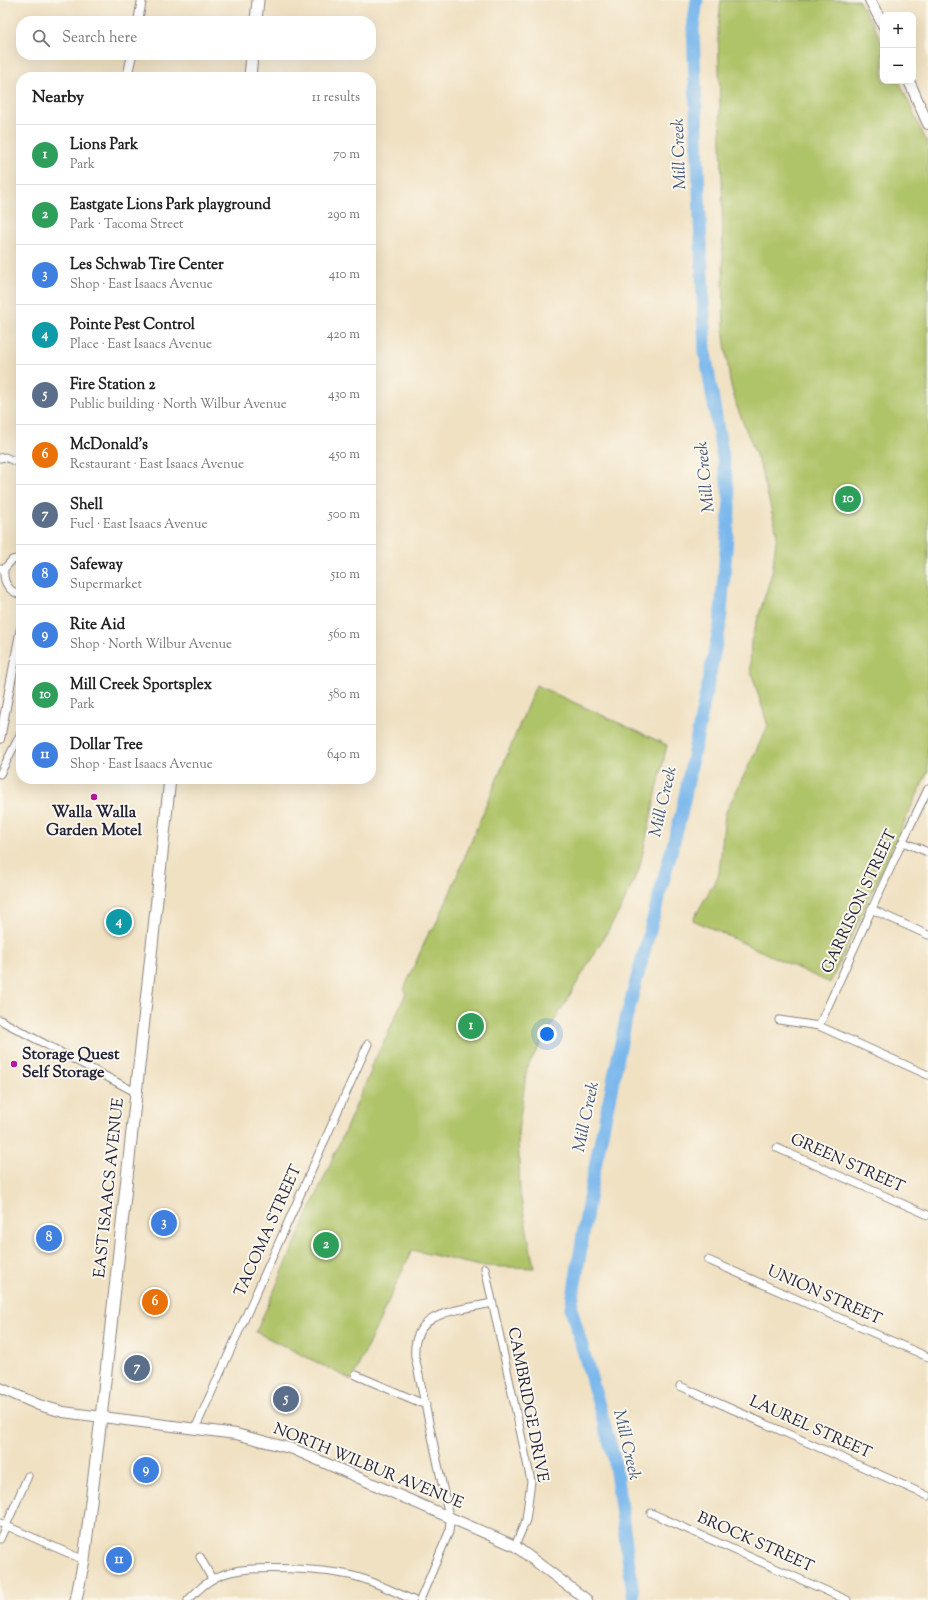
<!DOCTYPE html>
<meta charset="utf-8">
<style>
:root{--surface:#fff;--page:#f2f2f2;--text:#222;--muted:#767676;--line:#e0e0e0;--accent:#1a73e8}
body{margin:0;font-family:"Sorts Mill Goudy",serif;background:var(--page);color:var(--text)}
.controls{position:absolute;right:12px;top:12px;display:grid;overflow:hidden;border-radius:8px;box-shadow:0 4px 16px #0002}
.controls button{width:36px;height:36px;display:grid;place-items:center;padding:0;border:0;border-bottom:1px solid var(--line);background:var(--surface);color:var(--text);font:20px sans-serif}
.you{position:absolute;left:547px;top:1034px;width:14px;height:14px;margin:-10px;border:3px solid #fff;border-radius:50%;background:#1a73e8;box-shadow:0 0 0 6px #1a73e833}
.badge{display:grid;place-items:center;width:26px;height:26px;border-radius:50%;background:var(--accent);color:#fff;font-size:13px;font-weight:700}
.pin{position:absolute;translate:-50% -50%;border:2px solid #fff;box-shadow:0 1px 4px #0006}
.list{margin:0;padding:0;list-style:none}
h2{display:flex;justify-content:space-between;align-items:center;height:52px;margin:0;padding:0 16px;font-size:17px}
h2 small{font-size:13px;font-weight:400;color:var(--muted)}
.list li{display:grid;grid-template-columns:26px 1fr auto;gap:12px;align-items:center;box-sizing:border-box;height:60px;padding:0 16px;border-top:1px solid var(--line)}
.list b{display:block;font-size:15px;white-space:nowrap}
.list p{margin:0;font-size:13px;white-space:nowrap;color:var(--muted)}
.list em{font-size:13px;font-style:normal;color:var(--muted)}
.icon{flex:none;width:22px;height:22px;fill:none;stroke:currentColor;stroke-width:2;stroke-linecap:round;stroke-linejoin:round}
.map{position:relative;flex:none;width:928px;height:1600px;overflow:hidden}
.search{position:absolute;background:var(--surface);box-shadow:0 4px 16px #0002;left:16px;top:16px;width:360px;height:44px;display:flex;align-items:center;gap:10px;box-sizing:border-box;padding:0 14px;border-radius:16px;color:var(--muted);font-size:15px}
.panel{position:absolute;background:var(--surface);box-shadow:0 4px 16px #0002;left:16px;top:72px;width:360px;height:712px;border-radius:16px}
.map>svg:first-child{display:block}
.green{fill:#afc367;stroke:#687251}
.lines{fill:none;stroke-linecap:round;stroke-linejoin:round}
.river{stroke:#79b7ec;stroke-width:13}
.minor-casing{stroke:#89827f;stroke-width:9}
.tertiary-casing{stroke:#89827f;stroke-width:10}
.secondary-casing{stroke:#89827f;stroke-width:12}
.primary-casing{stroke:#89827f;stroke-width:13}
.minor{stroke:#fff;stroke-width:7}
.tertiary{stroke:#fff;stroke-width:8}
.secondary{stroke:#fff;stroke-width:10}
.primary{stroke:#fff;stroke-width:11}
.poi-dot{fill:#b5179e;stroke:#fbf7ec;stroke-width:1.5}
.labels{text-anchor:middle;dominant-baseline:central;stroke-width:4;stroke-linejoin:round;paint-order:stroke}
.poi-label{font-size:16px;font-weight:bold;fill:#22223b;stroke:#fbf7ec}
.street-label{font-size:16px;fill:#22223b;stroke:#fbf7ec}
.water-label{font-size:17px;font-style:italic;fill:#405679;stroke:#fbf7ec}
</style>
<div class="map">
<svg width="928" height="1600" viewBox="0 0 928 1600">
<rect width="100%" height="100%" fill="#fbf7ec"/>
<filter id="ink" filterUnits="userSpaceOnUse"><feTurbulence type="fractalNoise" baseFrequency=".025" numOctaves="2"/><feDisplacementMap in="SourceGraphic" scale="8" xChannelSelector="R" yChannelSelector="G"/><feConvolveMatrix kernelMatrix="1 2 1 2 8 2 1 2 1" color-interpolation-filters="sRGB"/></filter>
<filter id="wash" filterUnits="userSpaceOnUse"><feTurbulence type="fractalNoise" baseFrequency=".012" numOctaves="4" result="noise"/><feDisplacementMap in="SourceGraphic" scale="16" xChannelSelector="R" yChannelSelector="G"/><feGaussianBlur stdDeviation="0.9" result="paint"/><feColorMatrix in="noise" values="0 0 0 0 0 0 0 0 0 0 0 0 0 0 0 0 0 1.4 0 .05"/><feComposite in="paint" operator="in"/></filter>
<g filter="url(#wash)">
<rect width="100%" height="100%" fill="#f0e1c3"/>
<path class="green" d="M721,0H858L873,24L883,46V81H899L928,145V771L830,983L693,920L719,874L725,814L768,726L750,668L751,641L772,573L777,533L760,465L737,407L730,382L724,336L722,180L718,29Z
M536,685L667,745L639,870L619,912L527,1067L518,1132L520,1193L534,1268L479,1266L412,1250L352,1380L256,1332L372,1069L370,1068L384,1042L406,993L404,989L430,930H433L447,900Z"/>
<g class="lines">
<path class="river" d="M634,1600L614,1458L571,1308L592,1181L626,1019L681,815L720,625L730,500L705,352L693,28L697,0"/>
</g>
</g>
<g filter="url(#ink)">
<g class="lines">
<g class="minor-casing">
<path id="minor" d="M0,458L5,457L21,464
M0,568L4,569C3,583 8,591 21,595
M4,569L12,560L21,558
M0,774L21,733
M903,842L928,852
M871,909L928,935
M0,1020L137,1093
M779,1020L819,1026L928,1075
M819,1026L899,849L928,789
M777,1148L928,1215
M708,1260L928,1357
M485,1268L531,1481L526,1520L515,1546
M356,1375L426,1405
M680,1386L928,1496
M195,1429L368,1044
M651,1513L847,1600
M0,1523L84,1560
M0,1539L28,1476
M200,1557L212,1579
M188,1600C199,1589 209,1579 224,1574C251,1564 328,1569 357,1577C376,1582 394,1592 413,1600
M420,1600L449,1532L450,1521L415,1357C411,1310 458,1311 492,1303"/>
</g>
<g class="tertiary-casing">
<path id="tertiary" d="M138,21L142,0
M127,77L132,55
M0,739L21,628"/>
</g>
<g class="secondary-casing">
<path id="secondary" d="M870,0L883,25
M909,81L928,124
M0,1388L39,1405L63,1412L236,1434L293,1449L515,1546L587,1600"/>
</g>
<g class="primary-casing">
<path id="primary" d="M256,21L258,0
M250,77L252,55
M76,1600L84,1560L101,1418L170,779"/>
</g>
<use href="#minor" class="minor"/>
<use href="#tertiary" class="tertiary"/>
<use href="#secondary" class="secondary"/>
<use href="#primary" class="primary"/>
</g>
</g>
<g class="poi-dot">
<circle cx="94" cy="797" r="4"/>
<circle cx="14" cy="1064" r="4"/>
</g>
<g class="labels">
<g class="poi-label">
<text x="94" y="813">Walla Walla<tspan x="94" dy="18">Garden Motel</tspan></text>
<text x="22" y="1055" text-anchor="start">Storage Quest<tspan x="22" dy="18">Self Storage</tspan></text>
</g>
<g class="street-label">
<text transform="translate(860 902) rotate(-65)">GARRISON STREET</text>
<text transform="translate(847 1164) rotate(24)">GREEN STREET</text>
<text transform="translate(110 1188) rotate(-84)">EAST ISAACS AVENUE</text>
<text transform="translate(269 1231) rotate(-66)">TACOMA STREET</text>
<text transform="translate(824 1296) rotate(24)">UNION STREET</text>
<text transform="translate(527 1405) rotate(79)">CAMBRIDGE DRIVE</text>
<text transform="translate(810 1428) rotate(24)">LAUREL STREET</text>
<text transform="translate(368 1467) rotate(22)">NORTH WILBUR AVENUE</text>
<text transform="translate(755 1543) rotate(24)">BROCK STREET</text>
</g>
<g class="water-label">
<text transform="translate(680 154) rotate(-92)">Mill Creek</text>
<text transform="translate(706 477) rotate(-96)">Mill Creek</text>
<text transform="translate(664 802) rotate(-77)">Mill Creek</text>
<text transform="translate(587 1117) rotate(-78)">Mill Creek</text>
<text transform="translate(626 1445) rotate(77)">Mill Creek</text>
</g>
</g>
</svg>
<div class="controls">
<button>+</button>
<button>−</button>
</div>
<div class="you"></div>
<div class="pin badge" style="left:471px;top:1026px;background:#2e9e5b">1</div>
<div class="pin badge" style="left:326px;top:1245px;background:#2e9e5b">2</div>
<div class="pin badge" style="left:164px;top:1223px;background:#3f7fe0">3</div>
<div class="pin badge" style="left:119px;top:922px;background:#0f9aa8">4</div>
<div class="pin badge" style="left:286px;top:1399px;background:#5c6f8a">5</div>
<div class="pin badge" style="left:155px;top:1302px;background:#e8710a">6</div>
<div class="pin badge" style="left:137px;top:1368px;background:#5c6f8a">7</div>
<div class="pin badge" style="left:49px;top:1238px;background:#3f7fe0">8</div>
<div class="pin badge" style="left:146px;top:1470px;background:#3f7fe0">9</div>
<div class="pin badge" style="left:848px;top:499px;background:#2e9e5b">10</div>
<div class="pin badge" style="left:119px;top:1560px;background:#3f7fe0">11</div>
<div class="search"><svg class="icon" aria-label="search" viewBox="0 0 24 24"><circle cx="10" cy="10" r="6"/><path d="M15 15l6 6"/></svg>Search here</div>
<section class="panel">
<h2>Nearby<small>11 results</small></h2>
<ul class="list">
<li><span class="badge" style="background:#2e9e5b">1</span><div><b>Lions Park</b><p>Park</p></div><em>70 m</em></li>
<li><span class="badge" style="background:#2e9e5b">2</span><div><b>Eastgate Lions Park playground</b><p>Park · Tacoma Street</p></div><em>290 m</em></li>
<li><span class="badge" style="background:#3f7fe0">3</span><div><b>Les Schwab Tire Center</b><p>Shop · East Isaacs Avenue</p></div><em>410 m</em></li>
<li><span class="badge" style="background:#0f9aa8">4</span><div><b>Pointe Pest Control</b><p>Place · East Isaacs Avenue</p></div><em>420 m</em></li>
<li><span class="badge" style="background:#5c6f8a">5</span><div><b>Fire Station 2</b><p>Public building · North Wilbur Avenue</p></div><em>430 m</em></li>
<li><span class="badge" style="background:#e8710a">6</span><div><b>McDonald's</b><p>Restaurant · East Isaacs Avenue</p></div><em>450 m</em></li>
<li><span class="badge" style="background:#5c6f8a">7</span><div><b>Shell</b><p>Fuel · East Isaacs Avenue</p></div><em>500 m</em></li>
<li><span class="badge" style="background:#3f7fe0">8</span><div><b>Safeway</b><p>Supermarket</p></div><em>510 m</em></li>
<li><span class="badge" style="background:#3f7fe0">9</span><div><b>Rite Aid</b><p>Shop · North Wilbur Avenue</p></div><em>560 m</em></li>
<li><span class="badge" style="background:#2e9e5b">10</span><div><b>Mill Creek Sportsplex</b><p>Park</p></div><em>580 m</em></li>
<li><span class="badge" style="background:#3f7fe0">11</span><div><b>Dollar Tree</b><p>Shop · East Isaacs Avenue</p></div><em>640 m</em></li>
</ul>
</section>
</div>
